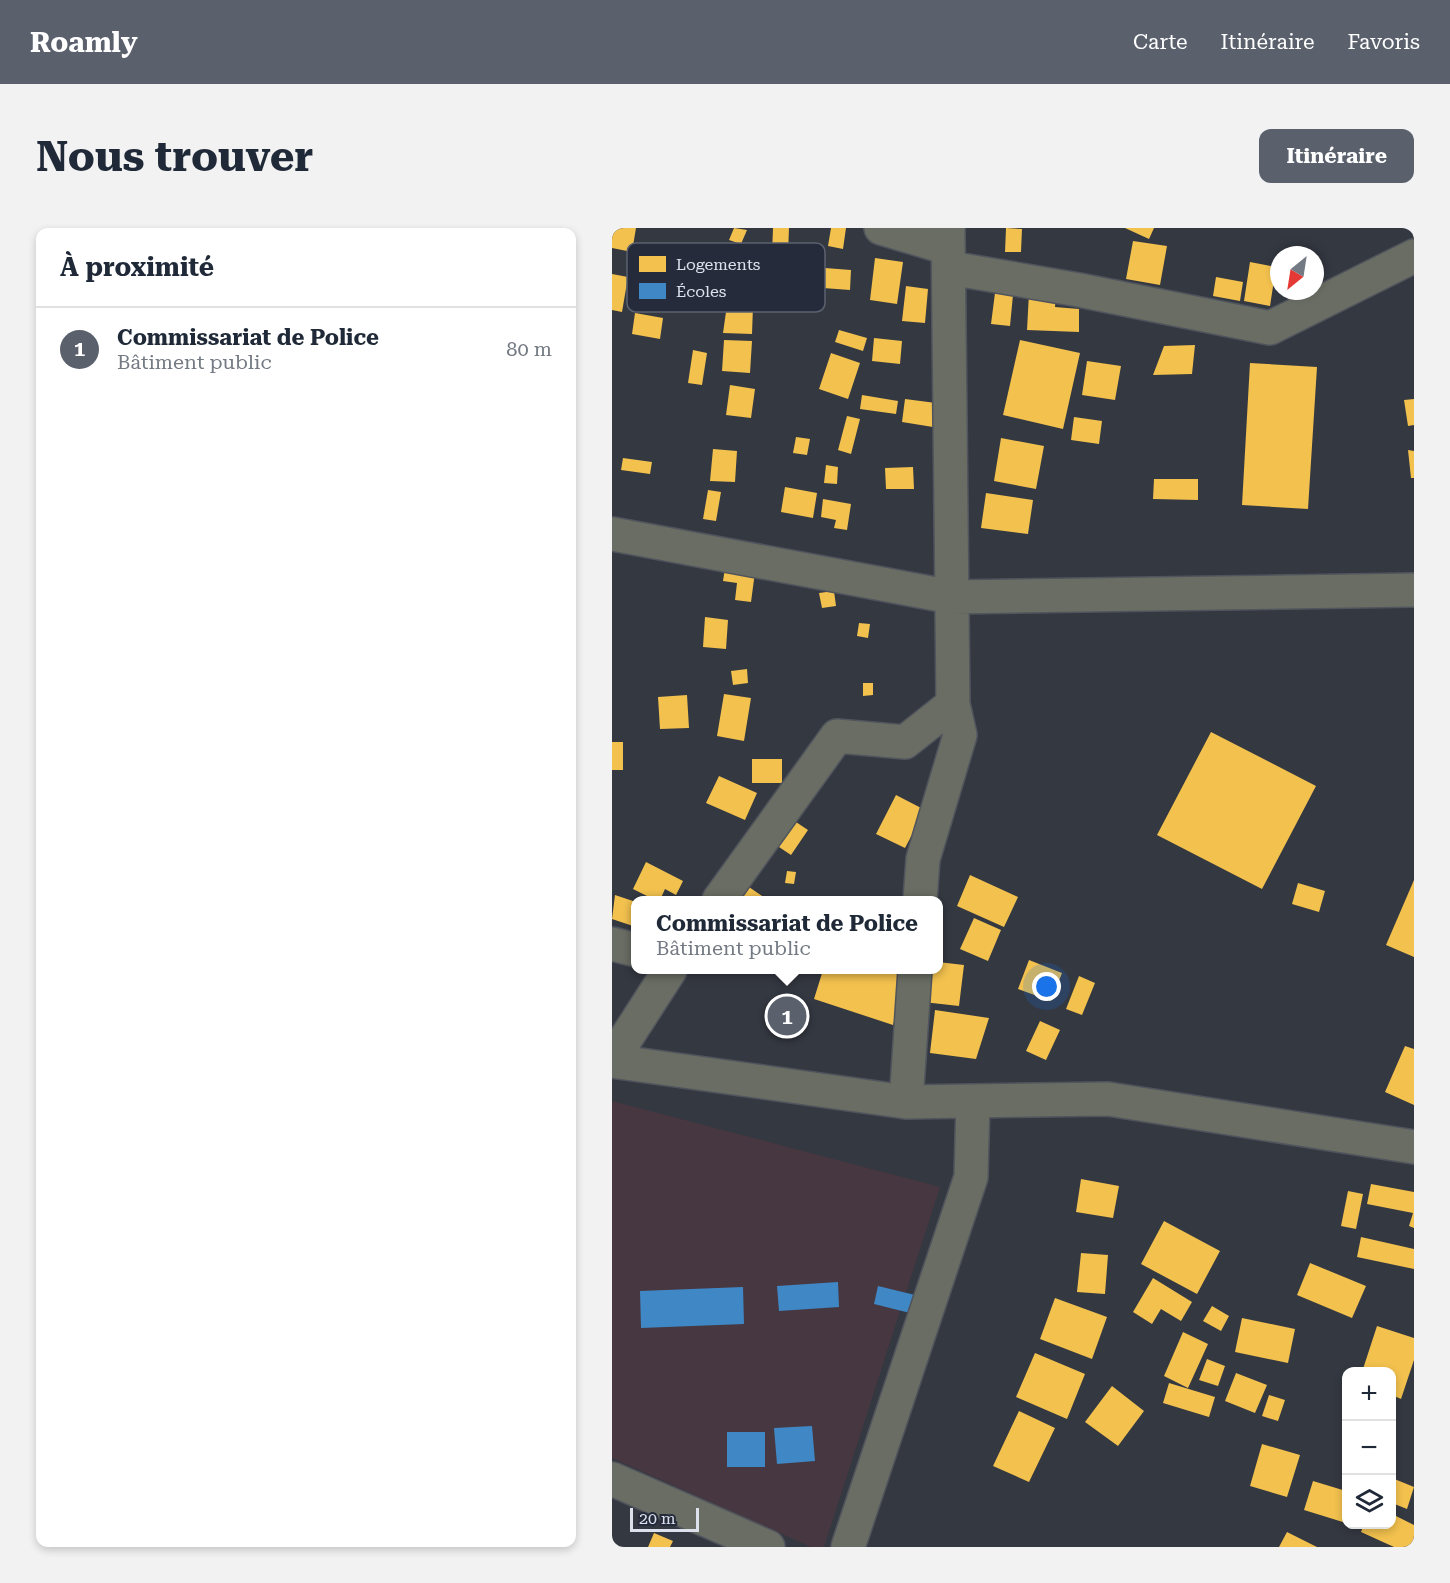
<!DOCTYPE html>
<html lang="fr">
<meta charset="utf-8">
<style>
:root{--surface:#fff;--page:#f2f2f3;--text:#1f2937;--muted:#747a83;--line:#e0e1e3;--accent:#5a616d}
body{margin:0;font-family:"Roboto Serif",serif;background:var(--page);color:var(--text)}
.controls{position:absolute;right:18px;bottom:18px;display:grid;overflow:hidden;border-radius:12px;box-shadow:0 3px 9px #0003}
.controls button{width:54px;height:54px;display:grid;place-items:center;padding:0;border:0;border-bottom:2px solid var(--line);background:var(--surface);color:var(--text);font:30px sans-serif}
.compass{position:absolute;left:658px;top:18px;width:54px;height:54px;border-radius:50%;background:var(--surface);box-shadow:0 3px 9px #0003;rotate:210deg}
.scale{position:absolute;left:18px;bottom:15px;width:69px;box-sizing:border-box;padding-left:6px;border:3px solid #dde1ec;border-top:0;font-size:16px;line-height:21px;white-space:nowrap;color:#dde1ec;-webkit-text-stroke:4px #252b3b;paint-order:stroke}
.you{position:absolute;left:435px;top:759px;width:21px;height:21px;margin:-15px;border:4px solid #fff;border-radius:50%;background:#1a73e8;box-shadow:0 0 0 9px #1a73e833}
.badge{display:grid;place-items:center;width:39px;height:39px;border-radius:50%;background:var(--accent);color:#fff;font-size:20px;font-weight:700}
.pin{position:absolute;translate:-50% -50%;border:3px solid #fff;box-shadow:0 2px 6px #0006}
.popup{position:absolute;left:19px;top:668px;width:312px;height:78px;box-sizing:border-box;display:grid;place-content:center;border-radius:12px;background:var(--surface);filter:drop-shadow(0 2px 4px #0005);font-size:20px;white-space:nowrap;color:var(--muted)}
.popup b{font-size:22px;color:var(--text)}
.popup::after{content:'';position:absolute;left:50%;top:100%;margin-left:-12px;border:12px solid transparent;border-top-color:var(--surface)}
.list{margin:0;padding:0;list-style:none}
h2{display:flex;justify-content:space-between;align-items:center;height:78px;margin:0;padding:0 24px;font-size:26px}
h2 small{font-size:20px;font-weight:400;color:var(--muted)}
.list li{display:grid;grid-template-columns:39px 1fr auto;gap:18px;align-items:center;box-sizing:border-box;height:84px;padding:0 24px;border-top:2px solid var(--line)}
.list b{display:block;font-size:22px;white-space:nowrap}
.list p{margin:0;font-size:20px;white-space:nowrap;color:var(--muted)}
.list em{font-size:20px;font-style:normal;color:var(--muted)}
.icon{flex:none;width:33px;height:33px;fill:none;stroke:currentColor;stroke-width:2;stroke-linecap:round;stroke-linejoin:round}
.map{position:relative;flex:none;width:802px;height:1319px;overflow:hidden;border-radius:12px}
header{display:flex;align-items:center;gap:36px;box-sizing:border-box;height:84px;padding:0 30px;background:var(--accent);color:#fff}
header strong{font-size:28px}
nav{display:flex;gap:33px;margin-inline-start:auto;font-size:21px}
.intro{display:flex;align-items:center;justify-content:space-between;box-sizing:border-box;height:144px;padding:0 36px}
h1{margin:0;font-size:42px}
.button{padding:15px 27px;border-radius:12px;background:var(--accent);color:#fff;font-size:21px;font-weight:700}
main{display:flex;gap:36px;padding:0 36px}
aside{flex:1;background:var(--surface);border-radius:12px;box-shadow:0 3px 9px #0003}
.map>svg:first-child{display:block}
.education{fill:#473740}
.homes{fill:#f2c14e}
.schools{fill:#3f88c5}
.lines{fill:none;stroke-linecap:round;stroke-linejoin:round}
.minor-casing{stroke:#50545c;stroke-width:36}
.minor{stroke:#696d63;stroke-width:33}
.key{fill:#252b3b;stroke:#5c6270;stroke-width:1.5}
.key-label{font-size:16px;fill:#dde1ec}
</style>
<header>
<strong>Roamly</strong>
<nav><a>Carte</a><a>Itinéraire</a><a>Favoris</a></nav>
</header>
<div class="intro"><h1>Nous trouver</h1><a class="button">Itinéraire</a></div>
<main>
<aside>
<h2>À proximité<small></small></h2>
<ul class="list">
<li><span class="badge">1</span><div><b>Commissariat de Police</b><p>Bâtiment public</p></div><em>80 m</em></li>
</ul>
</aside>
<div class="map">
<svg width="802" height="1319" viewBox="0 0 802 1319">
<rect width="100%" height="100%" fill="#343841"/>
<path class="education" d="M0,873L328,959L212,1319H199L0,1230Z"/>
<path class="homes" d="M0,0H24L20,24L0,20Z
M122,0L135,2L129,16L117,12Z
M161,0H177L176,27L160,26Z
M219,0H234L231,21L216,18Z
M394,0L410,1L409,24H393Z
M513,0H542L537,11Z
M521,13L555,18L548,57L514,51Z
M263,30L291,34L285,76L258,72Z
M638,34L664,39L658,78L632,73Z
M213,40L239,42L238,62L211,60Z
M0,46L16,49L10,84L0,82Z
M604,49L631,54L628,73L601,68Z
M83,58L117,62L116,74L82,70Z
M294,58L316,61L313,95L290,93Z
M383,65L401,67L398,98L379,96Z
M417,65L444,66L443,79L467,81V104L415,102Z
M115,77L141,78L140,106L111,105Z
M23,85L51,90L48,111L20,106Z
M227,102L255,110L251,123L223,114Z
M262,110L290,113L288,136L260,133Z
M112,112L140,113L138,145L110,143Z
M408,112L468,125L451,201L391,187Z
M583,117L580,146L541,147L552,118Z
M81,122L95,125L90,157L76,155Z
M219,125L248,135L236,171L207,161Z
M475,133L509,138L503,172L470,167Z
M638,135L705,139L696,281L630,277Z
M118,157L143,161L139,190L114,187Z
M250,167L286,173L284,186L248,181Z
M293,171L324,175L321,199L290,194Z
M802,171V197L796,198L792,172Z
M235,188L248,191L239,226L226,222Z
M462,189L490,193L487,216L459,212Z
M184,209L198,211L195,227L181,225Z
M389,210L432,218L424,261L382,253Z
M101,221L125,223L123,254L98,253Z
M796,222L802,223V250H799Z
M11,230L40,234L38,246L9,242Z
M214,237L226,239L225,256L212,255Z
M301,239L302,261H274L273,240Z
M542,251H586V272L541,271Z
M173,259L205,265L201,290L169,284Z
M96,262L109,264L104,293L91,291Z
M374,265L421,272L416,306L369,300Z
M211,271L239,276L235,302L222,300L224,292L209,289Z
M113,340L143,344L139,374L123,372L125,355L111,353Z
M222,363L224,378L210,380L207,365Z
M93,389L116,392L114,421L91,419Z
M247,395L258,396L256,410L245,408Z
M135,441L136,455L121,457L119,443Z
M251,455H261V467L251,468Z
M112,466L139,470L132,513L105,508Z
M75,467L77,500L48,501L46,469Z
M599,504L704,558L650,661L545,607Z
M0,514H11V542H0Z
M140,531H170V555H140Z
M107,548L145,565L133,592L94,575Z
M284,567L313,582L293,620L264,606Z
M181,592L196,602L179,627L164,617Z
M34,634L71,653L64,667L53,661L48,672H43L21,661Z
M175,643L184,644L182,656L173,655Z
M358,647L406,669L392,699L345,678Z
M802,652V729L774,717Z
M686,655L713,663L707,684L680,676Z
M134,657L156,672H123Z
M3,667L24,674V699L0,691Z
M362,690L389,702L376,733L348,721Z
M417,732L450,745L439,773L406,761Z
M326,734L352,737L347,778L311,774L315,742H326Z
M211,742H299L281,797L202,771Z
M467,748L483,755L470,787L454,781Z
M323,782L377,790L364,831L318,825Z
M428,793L448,802L434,832L414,823Z
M793,818L802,821V877L773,864Z
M469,951L507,958L501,990L464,984Z
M759,956L802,964V1000L797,998L801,985L755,976Z
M736,963L751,966L744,1001L729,998Z
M552,993L608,1023L585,1066L529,1036Z
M749,1009L802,1021V1041L745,1029Z
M469,1025L496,1027L493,1066L465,1064Z
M698,1035L754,1058L740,1090L685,1067Z
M541,1050L580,1074L569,1093L549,1081L540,1096L521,1084Z
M443,1070L495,1089L480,1131L428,1111Z
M600,1078L617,1088L609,1103L591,1093Z
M630,1090L683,1101L676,1135L623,1124Z
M765,1098L802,1110V1132L789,1171L780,1167V1144H750Z
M571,1104L596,1116L576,1160L552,1148Z
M423,1125L473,1146L455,1191L404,1169Z
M595,1131L613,1138L606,1158L587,1152Z
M624,1145L655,1157L643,1185L613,1173Z
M557,1155L603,1169L597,1189L551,1175Z
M500,1158L532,1183L506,1218L473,1194Z
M657,1167L673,1172L666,1193L650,1188Z
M407,1183L443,1200L417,1254L381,1238Z
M650,1216L688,1227L675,1269L638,1258Z
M780,1250L802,1259L795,1281L780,1275Z
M701,1253L734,1263V1295L692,1282Z
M780,1286L802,1297V1319H782L749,1304L752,1296H780Z
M675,1304L705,1319H667Z
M42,1305L61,1313L58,1319H36Z"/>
<path class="schools" d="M226,1054L227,1079L167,1083L165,1058Z
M266,1058L303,1067L298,1085L262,1076Z
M131,1059L132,1096L29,1100L28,1063Z
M200,1198L203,1233L165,1236L162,1200Z
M115,1204H153V1239H115Z"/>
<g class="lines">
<g class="minor-casing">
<path id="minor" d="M269,0L336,20
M338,40L467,62L658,100L802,28
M0,306L340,369L802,362
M107,672L225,508L293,514L341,476
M308,672L311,631L348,507L341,476L336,0
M0,716L24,722
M0,832L58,742
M0,833L294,874L496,871L802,919
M294,874L303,742
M0,1251L156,1319
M236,1319L359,949L361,873"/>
</g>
<use href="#minor" class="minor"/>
</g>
<rect x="15" y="15" width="198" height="69" rx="9" class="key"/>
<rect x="27" y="28" width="27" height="16" fill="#f2c14e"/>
<rect x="27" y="55" width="27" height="16" fill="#3f88c5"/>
<g class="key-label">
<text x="64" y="42">Logements</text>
<text x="64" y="69">Écoles</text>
</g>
</svg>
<div class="controls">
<button>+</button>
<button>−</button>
<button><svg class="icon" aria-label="layers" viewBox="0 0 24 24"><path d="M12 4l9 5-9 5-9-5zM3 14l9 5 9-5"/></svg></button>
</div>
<svg class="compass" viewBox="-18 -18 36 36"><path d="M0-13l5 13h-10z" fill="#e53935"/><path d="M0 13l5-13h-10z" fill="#747a83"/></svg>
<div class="scale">20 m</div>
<div class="you"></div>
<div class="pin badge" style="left:175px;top:788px">1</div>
<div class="popup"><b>Commissariat de Police</b>Bâtiment public</div>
</div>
</main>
